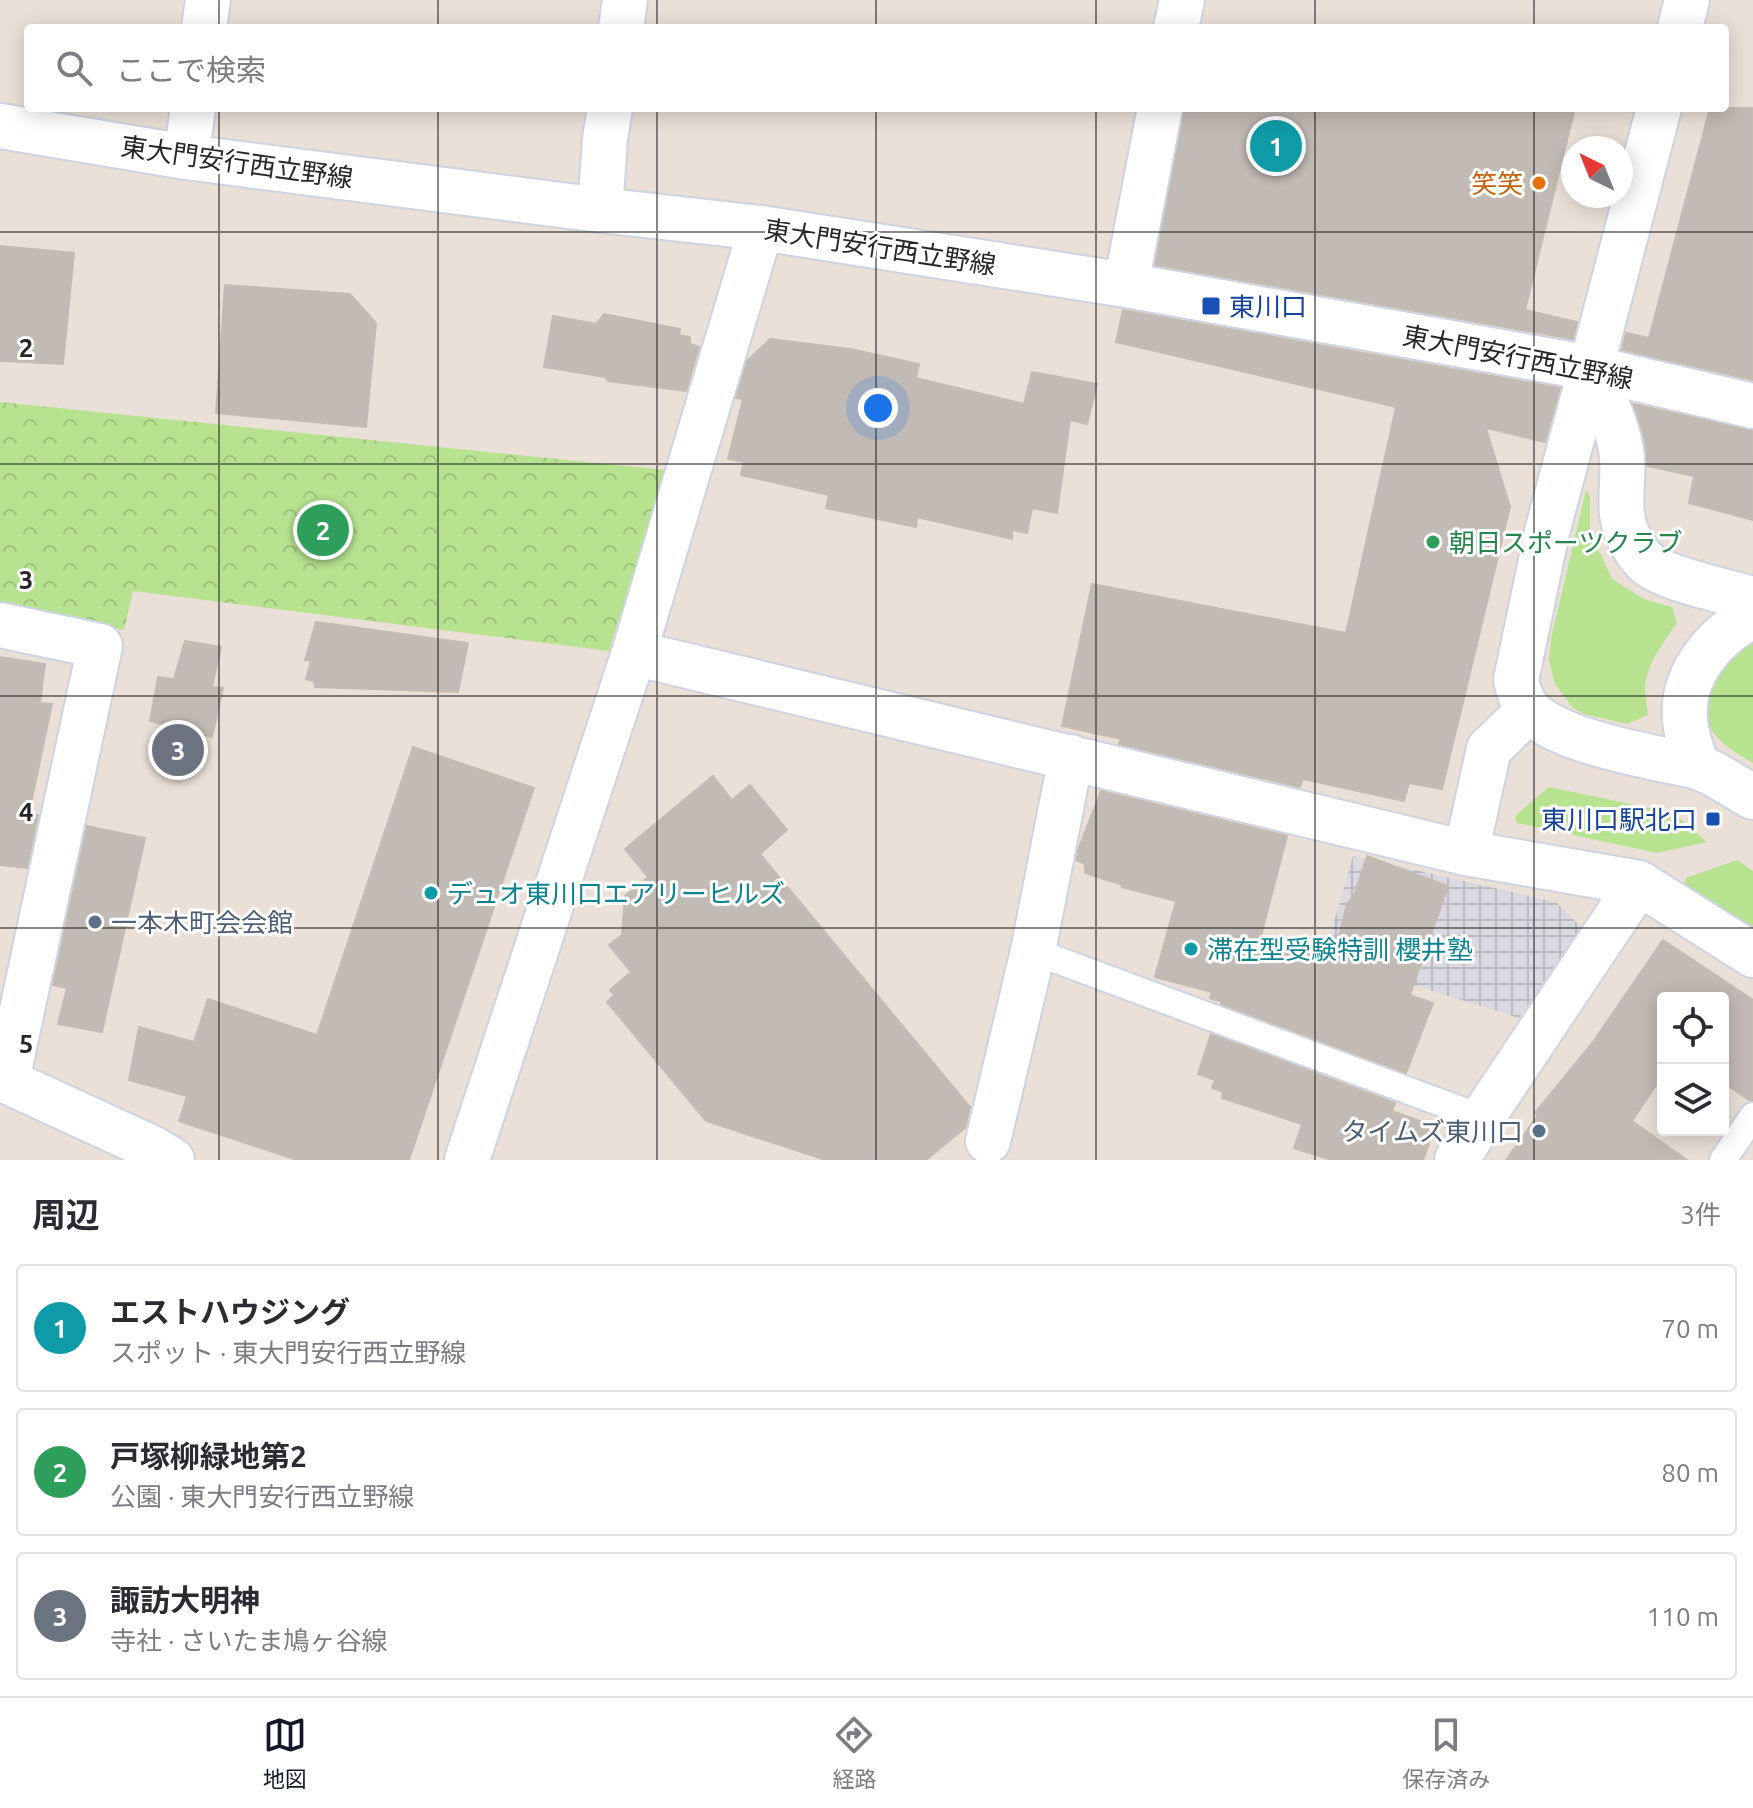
<!DOCTYPE html>
<html lang="ja">
<meta charset="utf-8">
<style>
:root{--surface:#fff;--page:#f2f2f3;--text:#2b2b33;--muted:#7c7c81;--line:#e1e1e2;--accent:#111827}
body{margin:0;font-family:Ubuntu,"Noto Sans JP",sans-serif;background:var(--page);color:var(--text)}
.controls{position:absolute;right:24px;bottom:24px;display:grid;overflow:hidden;border-radius:8px;box-shadow:0 4px 20px #0003}
.controls button{width:72px;height:72px;display:grid;place-items:center;padding:0;border:0;border-bottom:2px solid var(--line);background:var(--surface);color:var(--text);font:40px sans-serif}
.compass{position:absolute;left:1561px;top:136px;width:72px;height:72px;border-radius:50%;background:var(--surface);box-shadow:0 4px 20px #0003;rotate:317deg}
.you{position:absolute;left:878px;top:408px;width:28px;height:28px;margin:-20px;border:6px solid #fff;border-radius:50%;background:#1a73e8;box-shadow:0 0 0 12px #1a73e833}
.badge{display:grid;place-items:center;width:52px;height:52px;border-radius:50%;background:var(--accent);color:#fff;font-size:26px;font-weight:700}
.pin{position:absolute;translate:-50% -50%;border:4px solid #fff;box-shadow:0 2px 8px #0006}
.list{margin:0;padding:0;list-style:none}
h2{display:flex;justify-content:space-between;align-items:center;height:104px;margin:0;padding:0 32px;font-size:34px}
h2 small{font-size:26px;font-weight:400;color:var(--muted)}
.list li{display:grid;grid-template-columns:52px 1fr auto;gap:24px;align-items:center;box-sizing:border-box;height:128px;margin:0 16px 16px;padding:0 16px;border:2px solid var(--line);border-radius:8px}
.list b{display:block;font-size:30px;white-space:nowrap}
.list p{margin:0;font-size:26px;white-space:nowrap;color:var(--muted)}
.list em{font-size:26px;font-style:normal;color:var(--muted)}
.icon{flex:none;width:44px;height:44px;fill:none;stroke:currentColor;stroke-width:2;stroke-linecap:round;stroke-linejoin:round}
.map{position:relative;flex:none;width:1753px;height:1160px;overflow:hidden}
.search{position:absolute;background:var(--surface);box-shadow:0 4px 20px #0003;left:24px;right:24px;top:24px;height:88px;display:flex;align-items:center;gap:20px;box-sizing:border-box;padding:0 28px;border-radius:8px;color:var(--muted);font-size:30px}
.sheet{height:536px;background:var(--surface)}
nav{display:flex;justify-content:space-around;align-items:center;box-sizing:border-box;height:112px;border-top:2px solid var(--line);background:var(--surface);font-size:22px;color:var(--muted)}
nav a{display:grid;justify-items:center;gap:4px}
nav .on{color:var(--accent)}
.map>svg:first-child{display:block}
.industrial{fill:url(#industrial-grid)}
.grass{fill:#b7e391}
.park{fill:url(#park-crowns)}
.building{fill:#c2bab4;stroke:#c5bcb1;stroke-width:2}
.lines{fill:none;stroke-linecap:round;stroke-linejoin:round}
.service-casing{stroke:#cdd3e1;stroke-width:30}
.minor-casing{stroke:#cdd3e1;stroke-width:48}
.tertiary-casing{stroke:#cdd3e1;stroke-width:48}
.secondary-casing{stroke:#cdd3e1;stroke-width:48}
.service{stroke:#fff;stroke-width:26}
.minor{stroke:#fff;stroke-width:44}
.tertiary{stroke:#fff;stroke-width:44}
.secondary{stroke:#fff;stroke-width:44}
.grid{fill:none;stroke:#272727;stroke-width:2;stroke-opacity:0.55}
.food-dot{fill:#e8710a;stroke:#fff;stroke-width:3}
.transit-dot{fill:#1a4fb4;stroke:#fff;stroke-width:3}
.leisure-dot{fill:#2e9e5b;stroke:#fff;stroke-width:3}
.culture-dot{fill:#0f9aa8;stroke:#fff;stroke-width:3}
.service-dot{fill:#5c6f8a;stroke:#fff;stroke-width:3}
.labels{text-anchor:middle;dominant-baseline:central;stroke-width:6;stroke-linejoin:round;paint-order:stroke}
.street-label{font-size:26px;fill:#272727;stroke:#fff}
.food-label{font-size:26px;fill:#c56008;stroke:#fff;text-anchor:end}
.transit-label{font-size:26px;fill:#164399;stroke:#fff;text-anchor:start}
.leisure-label{font-size:26px;fill:#27864d;stroke:#fff;text-anchor:start}
.culture-label{font-size:26px;fill:#0d838f;stroke:#fff;text-anchor:start}
.service-label{font-size:26px;fill:#4e5e75;stroke:#fff;text-anchor:start}
.grid-label{font-size:26px;text-anchor:middle;font-weight:bold;fill:#272727;stroke:#fff;stroke-width:6;stroke-linejoin:round;paint-order:stroke}
</style>
<div class="map">
<svg width="1753" height="1160" viewBox="0 0 1753 1160">
<defs>
<pattern id="industrial-grid" width="8" height="8" patternUnits="userSpaceOnUse" patternTransform="scale(2)"><rect width="8" height="8" fill="#dad9e2"/><path d="M0 4h8M4 0v8" fill="none" stroke="#bbbac2"/></pattern>
<pattern id="park-crowns" width="20" height="18" patternUnits="userSpaceOnUse" patternTransform="scale(2)"><rect width="20" height="18" fill="#b7e391"/><path d="M2 6a3 3 0 1 1 6 0M12 15a3 3 0 1 1 6 0" fill="none" stroke="#9dc37d"/></pattern>
</defs>
<rect width="100%" height="100%" fill="#eae0d7"/>
<path class="industrial" d="M1353,856L1556,902L1581,927L1519,1018L1324,957Z"/>
<path class="grass" d="M1586,490L1590,497V531L1612,579L1644,599L1672,607L1677,623C1664,641 1646,665 1645,688C1645,697 1647,706 1648,715L1627,724L1584,714L1573,708L1555,684L1549,660L1551,639Z
M1753,642V763C1735,752 1716,743 1708,722C1697,696 1727,648 1753,642Z
M1549,787L1649,808L1677,816L1707,842L1657,853L1517,823L1515,816Z
M1737,860L1753,871V929L1684,884L1686,878Z"/>
<path class="park" d="M0,402L665,470L609,651L133,591L124,630L0,604Z"/>
<path class="building" d="M1184,108H1575L1525,310L1577,322L1573,339L1155,265Z
M1710,108H1753V380L1622,350L1626,333L1649,338Z
M0,246L74,253L63,364L0,361Z
M225,285L350,294L376,323L366,427L216,413Z
M1123,310L1560,388L1545,442L1486,428L1510,507L1442,789L1409,783L1404,801L1303,779L1300,787L1119,744L1121,739L1062,726L1092,584L1346,633L1396,407L1116,342Z
M604,314L680,329L679,335L690,337V344L699,347L686,391L608,381L605,377L544,367L553,316L596,324Z
M770,339L850,349L919,364L916,378L1024,404L1032,372L1097,384L1087,424L1070,420L1057,513L1032,508L1027,533L1012,530V539L917,517L916,527L826,508L829,495L741,475L744,462L728,459L743,399L736,398L747,361Z
M1633,404L1753,430V520L1689,503L1694,476L1647,466L1643,433Z
M316,622L468,643L458,692L315,687L314,681L306,679L311,661L305,660Z
M185,641L221,647L212,687L223,688L212,737L150,721L158,677L174,679Z
M0,657L45,664L40,703L52,704L29,813L38,815L27,868L0,865Z
M413,747L534,788L409,1160H297L179,1121L187,1096L129,1080L139,1027L194,1042L208,999L317,1035Z
M713,776L732,800L750,785L787,830L760,854L970,1107L965,1128L926,1160H826L706,1121L607,1002L614,995L610,990L631,972L609,945L622,935L625,896L648,877L625,849Z
M1101,791L1287,836L1260,940L1333,960L1347,904L1354,896L1367,856L1448,886L1410,995L1433,1003L1406,1073L1221,1004L1222,1002L1210,998L1212,992L1155,977L1176,901L1122,887L1123,885L1085,873V864L1076,860L1078,850Z
M87,826L145,838L102,1032L58,1024L67,988L53,985Z
M1663,940L1753,1000V1100L1750,1101L1723,1082V998H1663V1075L1632,1121L1687,1160H1506L1538,1115L1535,1113L1593,1042Z
M1211,1034L1395,1103L1392,1111L1428,1124L1429,1144L1423,1160H1332L1294,1148L1302,1124L1222,1098L1223,1092L1212,1088L1215,1080L1198,1074Z"/>
<g class="lines">
<g class="service-casing">
<path id="service" d="M1033,951L1482,1118
M1723,1160L1753,1116"/>
</g>
<g class="minor-casing">
<path id="minor" d="M204,28L208,0
M621,28L625,0
M1176,28L1182,0
M186,157L193,108
M600,210L605,138L610,108
M1126,285L1160,108
M1591,368L1547,532L1516,680C1518,690 1521,700 1528,709C1556,742 1654,757 1698,767L1714,774L1753,797
M1591,368C1602,395 1616,421 1621,449C1627,483 1612,512 1633,545C1637,552 1642,559 1648,564C1668,580 1726,591 1753,599
M0,625L100,646L7,1080
M634,653L1466,853L1639,883L1753,955
M1698,767C1692,751 1686,736 1685,719C1681,674 1715,635 1753,616
M1466,853L1489,749L1529,710
M988,1141L1033,951L1071,757
M467,1160L634,653L761,228
M1457,1160L1482,1118L1639,883"/>
</g>
<g class="tertiary-casing">
<path id="tertiary" d="M1680,28L1687,0
M1591,368L1659,108"/>
</g>
<g class="secondary-casing">
<path id="secondary" d="M0,126L186,157L600,210L761,228L1126,285L1591,368L1753,406
M0,1078L154,1149L172,1160"/>
</g>
<use href="#service" class="service"/>
<use href="#minor" class="minor"/>
<use href="#tertiary" class="tertiary"/>
<use href="#secondary" class="secondary"/>
</g>
<path class="grid" d="M219,0V28M438,0V28M657,0V28M876,0V28M1096,0V28M1315,0V28M1534,0V28M219,108V1160M438,108V1160M657,108V1160M876,108V1160M1096,108V1160M1315,108V1160M1534,108V1160M0,232H1753M0,464H1753M0,696H1753M0,928H1753"/>
<circle class="food-dot" cx="1539" cy="183" r="8"/>
<g class="transit-dot">
<rect x="1201" y="296" width="20" height="20" rx="4"/>
<rect x="1705" y="811" width="16" height="16" rx="4"/>
</g>
<circle class="leisure-dot" cx="1433" cy="542" r="8"/>
<g class="culture-dot">
<circle cx="431" cy="893" r="8"/>
<circle cx="1191" cy="949" r="8"/>
</g>
<g class="service-dot">
<circle cx="95" cy="922" r="8"/>
<circle cx="1539" cy="1131" r="8"/>
</g>
<g class="labels">
<g class="street-label">
<text transform="translate(237 162) rotate(8)">東大門安行西立野線</text>
<text transform="translate(880 247) rotate(9)">東大門安行西立野線</text>
<text transform="translate(1518 357) rotate(11)">東大門安行西立野線</text>
</g>
<g class="food-label">
<text x="1523" y="183">笑笑</text>
</g>
<g class="transit-label">
<text x="1229" y="306">東川口</text>
<text x="1697" y="819" text-anchor="end">東川口駅北口</text>
</g>
<g class="leisure-label">
<text x="1449" y="542">朝日スポーツクラブ</text>
</g>
<g class="culture-label">
<text x="447" y="893">デュオ東川口エアリーヒルズ</text>
<text x="1207" y="949">滞在型受験特訓 櫻井塾</text>
</g>
<g class="service-label">
<text x="111" y="922">一本木町会会館</text>
<text x="1523" y="1131" text-anchor="end">タイムズ東川口</text>
</g>
</g>
<g class="grid-label">
<text x="26" y="357">2</text>
<text x="26" y="589">3</text>
<text x="26" y="821">4</text>
<text x="26" y="1053">5</text>
</g>
</svg>
<div class="controls">
<button><svg class="icon" aria-label="locate" viewBox="0 0 24 24"><circle cx="12" cy="12" r="6"/><path d="M12 2v4M12 18v4M2 12h4M18 12h4"/></svg></button>
<button><svg class="icon" aria-label="layers" viewBox="0 0 24 24"><path d="M12 4l9 5-9 5-9-5zM3 14l9 5 9-5"/></svg></button>
</div>
<svg class="compass" viewBox="-18 -18 36 36"><path d="M0-13l5 13h-10z" fill="#e53935"/><path d="M0 13l5-13h-10z" fill="#7c7c81"/></svg>
<div class="you"></div>
<div class="pin badge" style="left:1276px;top:146px;background:#0f9aa8">1</div>
<div class="pin badge" style="left:323px;top:530px;background:#2e9e5b">2</div>
<div class="pin badge" style="left:178px;top:750px;background:#6b7280">3</div>
<div class="search"><svg class="icon" aria-label="search" viewBox="0 0 24 24"><circle cx="10" cy="10" r="6"/><path d="M15 15l6 6"/></svg>ここで検索</div>
</div>
<section class="sheet">
<h2>周辺<small>3件</small></h2>
<ul class="list">
<li><span class="badge" style="background:#0f9aa8">1</span><div><b>エストハウジング</b><p>スポット · 東大門安行西立野線</p></div><em>70 m</em></li>
<li><span class="badge" style="background:#2e9e5b">2</span><div><b>戸塚柳緑地第2</b><p>公園 · 東大門安行西立野線</p></div><em>80 m</em></li>
<li><span class="badge" style="background:#6b7280">3</span><div><b>諏訪大明神</b><p>寺社 · さいたま鳩ヶ谷線</p></div><em>110 m</em></li>
</ul>
</section>
<nav>
<a class="on"><svg class="icon" aria-label="map" viewBox="0 0 24 24"><path d="M3 6l6-2 6 2 6-2v14l-6 2-6-2-6 2zM9 4v14M15 6v14"/></svg>地図</a>
<a><svg class="icon" aria-label="directions" viewBox="0 0 24 24"><path d="M12 3l9 9-9 9-9-9zM9 14v-3h6M13 9l2 2-2 2"/></svg>経路</a>
<a><svg class="icon" aria-label="saved" viewBox="0 0 24 24"><path d="M7 4h10v16l-5-4-5 4z"/></svg>保存済み</a>
</nav>
